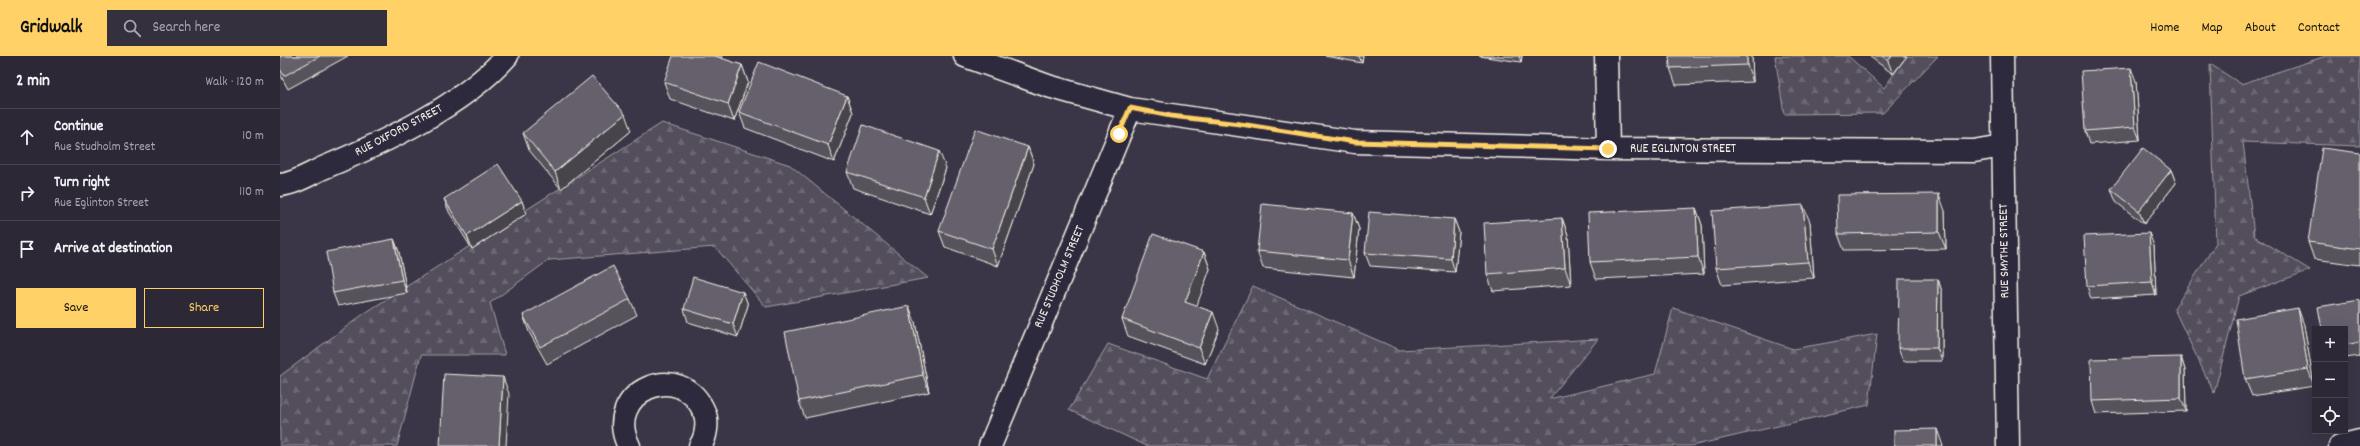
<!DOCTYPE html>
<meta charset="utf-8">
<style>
:root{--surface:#2c2835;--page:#34303d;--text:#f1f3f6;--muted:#a6a6ad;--line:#484450;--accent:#ffd166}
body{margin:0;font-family:Dekko,sans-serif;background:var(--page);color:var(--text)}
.controls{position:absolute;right:12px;bottom:12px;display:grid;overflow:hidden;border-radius:0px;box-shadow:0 4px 16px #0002}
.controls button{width:36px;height:36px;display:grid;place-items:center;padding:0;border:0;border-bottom:1px solid var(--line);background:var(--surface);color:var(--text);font:20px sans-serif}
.stop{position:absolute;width:12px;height:12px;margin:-9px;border:3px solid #ffd166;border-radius:50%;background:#fff}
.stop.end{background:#ffd166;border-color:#fff;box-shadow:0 1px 4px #0008}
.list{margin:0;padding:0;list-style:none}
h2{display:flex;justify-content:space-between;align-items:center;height:52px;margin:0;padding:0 16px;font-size:17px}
h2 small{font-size:13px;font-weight:400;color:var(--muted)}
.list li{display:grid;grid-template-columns:26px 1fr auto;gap:12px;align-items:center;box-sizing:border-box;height:56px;padding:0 16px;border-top:1px solid var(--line)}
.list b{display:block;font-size:15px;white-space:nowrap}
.list p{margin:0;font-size:13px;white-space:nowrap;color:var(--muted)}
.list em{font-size:13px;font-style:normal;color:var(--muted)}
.actions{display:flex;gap:8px;padding:12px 16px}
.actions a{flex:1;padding:9px 0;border:1px solid var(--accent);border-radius:0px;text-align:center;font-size:14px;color:var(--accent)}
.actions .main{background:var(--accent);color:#111}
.icon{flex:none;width:22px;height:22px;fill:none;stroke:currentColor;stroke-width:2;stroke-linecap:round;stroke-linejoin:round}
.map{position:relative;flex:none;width:2080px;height:390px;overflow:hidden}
header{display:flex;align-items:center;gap:24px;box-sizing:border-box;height:56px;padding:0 20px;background:var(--accent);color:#111}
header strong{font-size:19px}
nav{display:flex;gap:22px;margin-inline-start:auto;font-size:14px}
.search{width:280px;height:36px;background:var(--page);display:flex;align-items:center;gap:10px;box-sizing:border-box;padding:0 14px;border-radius:0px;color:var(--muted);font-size:15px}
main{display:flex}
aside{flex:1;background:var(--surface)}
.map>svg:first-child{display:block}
.forest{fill:url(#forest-firs);stroke:#a4a0a2}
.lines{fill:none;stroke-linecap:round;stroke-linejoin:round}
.minor-casing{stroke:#f4f1e8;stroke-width:25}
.secondary-casing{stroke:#f4f1e8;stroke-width:25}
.minor{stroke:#2f2a3d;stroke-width:22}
.secondary{stroke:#2f2a3d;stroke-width:22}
.wall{fill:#57535d;stroke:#f4f1e8}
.shaded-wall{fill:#47444c;stroke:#f4f1e8}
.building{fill:#65616c;stroke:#f4f1e8}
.route{stroke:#ffd166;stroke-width:5}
.labels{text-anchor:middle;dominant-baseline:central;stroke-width:4;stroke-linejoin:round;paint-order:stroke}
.street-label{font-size:13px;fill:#f4f1e8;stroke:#2f2a3d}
</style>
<header>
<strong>Gridwalk</strong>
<div class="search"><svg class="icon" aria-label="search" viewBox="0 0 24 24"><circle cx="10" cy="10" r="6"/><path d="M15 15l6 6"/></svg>Search here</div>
<nav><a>Home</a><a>Map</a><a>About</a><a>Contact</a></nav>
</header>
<main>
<aside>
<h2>2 min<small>Walk · 120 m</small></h2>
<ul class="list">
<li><svg class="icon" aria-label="ahead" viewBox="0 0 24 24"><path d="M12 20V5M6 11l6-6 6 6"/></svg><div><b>Continue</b><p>Rue Studholm Street</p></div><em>10 m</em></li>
<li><svg class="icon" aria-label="right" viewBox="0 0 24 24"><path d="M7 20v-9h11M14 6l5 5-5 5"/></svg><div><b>Turn right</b><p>Rue Eglinton Street</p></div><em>110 m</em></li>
<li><svg class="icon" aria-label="arrive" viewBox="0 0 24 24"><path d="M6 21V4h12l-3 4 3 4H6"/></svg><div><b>Arrive at destination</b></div></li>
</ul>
<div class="actions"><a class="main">Save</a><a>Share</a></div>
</aside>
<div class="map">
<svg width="2080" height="390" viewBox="0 0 2080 390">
<defs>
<pattern id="forest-firs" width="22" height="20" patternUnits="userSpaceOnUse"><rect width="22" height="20" fill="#534e5c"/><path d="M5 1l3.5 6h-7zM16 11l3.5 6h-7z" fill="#6c6873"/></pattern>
</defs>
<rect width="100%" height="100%" fill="#3b3647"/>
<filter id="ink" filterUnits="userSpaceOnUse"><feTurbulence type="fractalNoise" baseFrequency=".025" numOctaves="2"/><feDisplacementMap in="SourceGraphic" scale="8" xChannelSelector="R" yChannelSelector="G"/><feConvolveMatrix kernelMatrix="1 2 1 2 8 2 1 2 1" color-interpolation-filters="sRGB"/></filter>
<g filter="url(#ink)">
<path class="forest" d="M1495,0H1568L1604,32L1627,0H1658L1603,57L1504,58Z
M2046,0H2080V90L1963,86L1974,180L2030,214L1959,240L1934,337L1894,253L1936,187L1930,8L1961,28Z
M382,67L510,109L648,222L486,251L435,191L269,204L210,247L225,299H141L117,390H0V320L85,257Z
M973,230L1120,294L1318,283L1269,343L1375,318L1393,252L1513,293L1597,278L1589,349L1411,390H867L789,354L828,288L927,323Z"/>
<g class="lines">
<g class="minor-casing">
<path id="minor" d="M685,0L768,30L850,53L1075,86L1328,93L1694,95L1723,90
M1326,0L1328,93
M0,129C14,128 30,118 43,112C105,86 181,51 227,0
M349,390C321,337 402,299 425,358C428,367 426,382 420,390
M710,390L850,53
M2060,390L2080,385"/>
</g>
<g class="secondary-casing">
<path id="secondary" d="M1722,0L1728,390"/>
</g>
<use href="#minor" class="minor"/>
<use href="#secondary" class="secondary"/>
</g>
<path class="wall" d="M0,0H68L8,33L0,18Z
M1045,0H1083L1082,7Z
M1199,0H1242L1241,6Z
M1472,0L1473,26L1396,29L1390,12Z
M1589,0H1627L1613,18Z
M442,3L462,9L468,26L454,65L390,43L384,26Z
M1856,25L1860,84L1809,88L1805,75Z
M567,40L573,57L554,106L465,72L459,56Z
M351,75L281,133L249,94L243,77Z
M748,91L754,108L718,210L665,191L659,175Z
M2080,97V209L2034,203L2028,186Z
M666,112L650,158L573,132L567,116Z
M1891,114L1896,127L1864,168L1836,146L1831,133Z
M164,143L242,145L246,158L192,193L169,156Z
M1416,152L1422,169L1424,218L1316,223L1310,206Z
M1665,155L1666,193L1564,194L1558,178Z
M1073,157L1079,173L1074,221L983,212L977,195Z
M1282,162L1288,179L1291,229L1213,235L1207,218Z
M1174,163L1179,176L1175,216L1090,210L1085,197Z
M1530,166L1534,222L1442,229L1436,212Z
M114,183L119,196L127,237L58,250L53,237Z
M1874,190L1876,239L1811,243L1807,230Z
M924,196L930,213L916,250L939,273L925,308L848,280L842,263Z
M1658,223L1662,236V305H1623L1618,292Z
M463,236L468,249L458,281L408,266L404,253Z
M350,243L357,259L267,308L249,276L243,259Z
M2080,244V300L2065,302V273Z
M635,266L649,336L525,362L519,345Z
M2024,269L2034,330L1972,340L1965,323Z
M1901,301L1905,314L1906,355L1816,358L1812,345Z"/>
<path class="shaded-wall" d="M432,0H443L438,16Z
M1079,0H1083L1082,7Z
M1239,0H1242L1241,6Z
M1467,0H1472L1473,26L1467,9Z
M1612,0H1627L1613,18L1608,5Z
M462,9L468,26L454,65L448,48Z
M1851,12L1856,25L1860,84L1855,71Z
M567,40L573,57L554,106L548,89Z
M345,58L351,75L281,133L275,116Z
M748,91L754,108L718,210L712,193Z
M659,95L666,112L650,158L644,141Z
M1891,114L1896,127L1864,168L1859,155Z
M1659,138L1665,155L1666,193L1659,176Z
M242,145L246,158L192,193L187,180Z
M1523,149L1530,166L1534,222L1528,206Z
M1416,152L1422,169L1424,218L1418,201Z
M1073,157L1079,173L1074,221L1068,204Z
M1282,162L1288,179L1291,229L1285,212Z
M1174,163L1179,176L1175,216L1171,203Z
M1869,177L1874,190L1876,239L1872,226Z
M114,183L119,196L127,237L122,224Z
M924,196L930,213L912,263L905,246Z
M1658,223L1662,236V305L1657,292Z
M463,236L468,249L458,281L453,268Z
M629,250L635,266L649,336L643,319Z
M2018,252L2024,269L2034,330L2028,313Z
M933,256L939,273L925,308L919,292Z
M1901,301L1905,314L1906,355L1901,342Z
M223,321L229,338L226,390H219Z
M1657,373L1663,390H1657Z"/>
<path class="building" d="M0,0H40L4,20L0,13Z
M393,0H435L462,9L448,48L384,26Z
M1389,0H1467V9L1390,12Z
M1602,0H1612L1608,5Z
M479,6L567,40L548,89L459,56Z
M1851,12L1855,71L1805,75L1801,15Z
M312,20L345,58L275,116L243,77Z
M583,69L659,95L644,141L567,116Z
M695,73L748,91L712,193L659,175Z
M1863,92L1891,114L1859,155L1831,133Z
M2042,92L2080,97V193L2028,186Z
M218,108L242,145L187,180L164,143Z
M1659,138V176L1558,178L1557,139Z
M982,148L1073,157L1068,204L977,195Z
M1523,149L1528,206L1436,212L1432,155Z
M1416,152L1418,201L1310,206L1308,157Z
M1089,156L1174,163L1171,203L1085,197Z
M1282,162L1285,212L1207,218L1204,167Z
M1869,177L1872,226L1807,230L1804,180Z
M873,178L924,196L905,246L933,256L919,292L842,263Z
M114,183L122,224L53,237L46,196Z
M333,210L350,243L260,291L243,259Z
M413,221L463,236L453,268L404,253Z
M1619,223H1658L1657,292H1618Z
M2080,244V286L2065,289V273H2042L2038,251Z
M629,250L643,319L519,345L505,276Z
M2018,252L2028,313L1965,323L1956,263Z
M1901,301V342L1812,345L1811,303Z
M164,318L223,321L219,390H160Z
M1657,373V390H1614V374Z"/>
</g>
<g class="lines" filter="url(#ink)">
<path class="route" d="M839,78L850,52L891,60L960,68L1075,86L1328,93"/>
</g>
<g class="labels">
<g class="street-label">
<text transform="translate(119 75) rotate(-28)">RUE OXFORD STREET</text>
<text x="1403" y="93">RUE EGLINTON STREET</text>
<text transform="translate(1725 195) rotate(-91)">RUE SMYTHE STREET</text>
<text transform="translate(780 221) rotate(-67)">RUE STUDHOLM STREET</text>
</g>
</g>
</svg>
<div class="controls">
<button>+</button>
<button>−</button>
<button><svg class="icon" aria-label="locate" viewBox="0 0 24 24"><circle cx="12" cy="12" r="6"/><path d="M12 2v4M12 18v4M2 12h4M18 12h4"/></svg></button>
</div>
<div class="stop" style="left:839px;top:78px"></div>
<div class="stop end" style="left:1328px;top:93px"></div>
</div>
</main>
